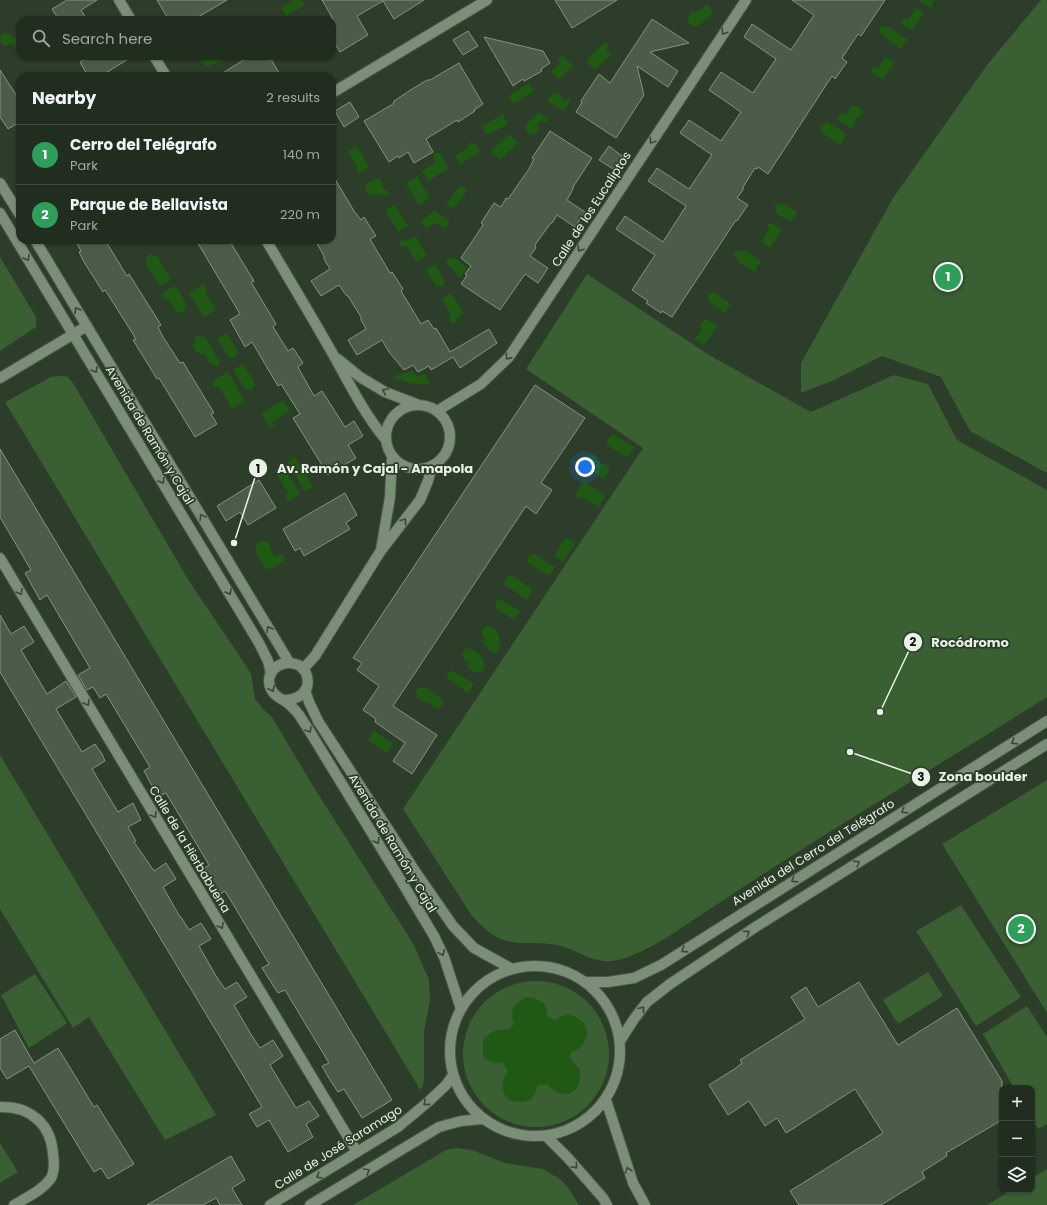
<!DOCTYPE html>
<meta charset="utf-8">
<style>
:root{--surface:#212e1f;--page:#2d3a2c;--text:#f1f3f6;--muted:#a2a8a4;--line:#3e4a3d;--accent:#1a73e8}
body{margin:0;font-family:Poppins,sans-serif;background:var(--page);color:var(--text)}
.controls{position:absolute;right:12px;bottom:12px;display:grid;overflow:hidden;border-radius:8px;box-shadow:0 1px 3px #0004}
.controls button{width:36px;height:36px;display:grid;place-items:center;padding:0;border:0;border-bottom:1px solid var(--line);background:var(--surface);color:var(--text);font:20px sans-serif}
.you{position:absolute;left:585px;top:467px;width:14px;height:14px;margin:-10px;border:3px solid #fff;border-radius:50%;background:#1a73e8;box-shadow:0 0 0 6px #1a73e833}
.badge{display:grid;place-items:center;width:26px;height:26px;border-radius:50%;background:var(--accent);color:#fff;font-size:13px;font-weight:700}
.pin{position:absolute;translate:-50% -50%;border:2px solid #fff;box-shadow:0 1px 4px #0006}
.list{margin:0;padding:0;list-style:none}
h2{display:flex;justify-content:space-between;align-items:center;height:52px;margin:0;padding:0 16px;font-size:17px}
h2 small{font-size:13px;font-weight:400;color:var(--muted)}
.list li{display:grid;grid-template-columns:26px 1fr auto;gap:12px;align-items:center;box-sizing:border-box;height:60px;padding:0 16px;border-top:1px solid var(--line)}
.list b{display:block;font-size:15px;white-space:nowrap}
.list p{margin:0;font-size:13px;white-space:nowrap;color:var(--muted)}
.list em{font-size:13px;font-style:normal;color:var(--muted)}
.icon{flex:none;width:22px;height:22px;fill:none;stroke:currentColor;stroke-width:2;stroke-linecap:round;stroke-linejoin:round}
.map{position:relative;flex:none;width:1047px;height:1205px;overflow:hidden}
.search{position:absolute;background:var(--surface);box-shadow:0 1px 3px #0004;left:16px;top:16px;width:320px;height:44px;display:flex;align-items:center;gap:10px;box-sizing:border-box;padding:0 14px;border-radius:12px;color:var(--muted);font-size:15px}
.panel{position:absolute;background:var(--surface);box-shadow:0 1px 3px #0004;left:16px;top:72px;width:320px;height:172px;border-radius:12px}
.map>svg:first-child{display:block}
.green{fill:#395f32}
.water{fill:#1f5914}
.building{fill:#4b5d48;stroke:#82957f}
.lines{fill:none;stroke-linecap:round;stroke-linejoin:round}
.minor-casing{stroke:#4b5948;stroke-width:12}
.tertiary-casing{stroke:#4b5948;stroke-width:12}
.minor{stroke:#7b8e78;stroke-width:10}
.tertiary{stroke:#7b8e78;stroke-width:10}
.oneway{stroke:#384935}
.labels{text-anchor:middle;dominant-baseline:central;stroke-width:3.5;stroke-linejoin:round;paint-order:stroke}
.street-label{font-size:12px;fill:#e8f2e6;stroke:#2c3d29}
.leader{fill:none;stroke:#e8f2e6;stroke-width:1.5}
.callout-dot{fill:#e8f2e6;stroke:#2c3d29;stroke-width:1.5}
.mark-label{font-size:12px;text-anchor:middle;font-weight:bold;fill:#111}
.callout-label{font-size:13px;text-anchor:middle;font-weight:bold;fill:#e8f2e6;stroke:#2c3d29;stroke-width:3.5;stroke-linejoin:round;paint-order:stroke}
</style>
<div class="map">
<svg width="1047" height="1205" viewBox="0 0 1047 1205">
<rect width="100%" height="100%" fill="#2c3d29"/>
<path class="green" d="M1041,0H1047V473L970,431L941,377L882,356L832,381L801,393V363L893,198L987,65Z
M0,257L36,317V327L0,351Z
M587,274L709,355L811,412L894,375L928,384L957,440L1047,490V697C955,755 862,811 771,869C745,886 719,903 693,920C671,935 639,957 613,961C593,964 576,949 557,945C538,941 519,946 501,939C489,934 481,925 472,916L403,809L643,448L526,369Z
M62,376L68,377L73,383L189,581L239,655L251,674L255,699L263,709L272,717L308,778L414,945L429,980L430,1000L424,1031V1080L421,1091L5,402L51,377Z
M0,755L216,1115L165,1140L89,1017L73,1028L0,909Z
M1047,780V1013L942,844Z
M961,905L1021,997L976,1026L916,931Z
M928,972L943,996L898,1024L883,1000Z
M35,974L67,1023L29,1048L1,995Z
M463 1054a73 73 0 1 1 146 0a73 73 0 1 1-146 0Z
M1027,1006L1047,1037V1124L1038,1129L1032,1118V1088H1014L983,1034Z
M0,1143L18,1172L0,1183Z
M457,1148L472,1150L505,1163L543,1169L560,1179L567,1186L579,1205H353L446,1150Z
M1047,1169V1205H987L1012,1190H1032V1178Z"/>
<path class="water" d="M293,0H302L305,5L286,16L281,8Z
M918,0H935L930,8Z
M706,5H709L712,12V14C704,21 694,35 687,19L690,13L700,10Z
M916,8L924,13L912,31L901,24V21L905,18L908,19Z
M882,26L886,27L887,26L907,39L901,49L882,35L879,30Z
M3,33H7L12,37L20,36V49L16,48L12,44L5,46L1,44L0,36Z
M605,42L609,46L606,49L611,54L595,70L586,61Z
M202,56H225L222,61L206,67L200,57Z
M561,56L564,57L573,66L558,80L551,71L560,63L558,60Z
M885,57L894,63L883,80L872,72L871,69L875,66L878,68Z
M529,83L534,91L515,103L510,101V95Z
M556,93L561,95L563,101L569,99L571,100L563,111L547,101L553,94Z
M852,106L859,107L862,111L861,115L856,119L854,126L849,128L844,123L838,120V117L840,114H846L849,108Z
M539,112L548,119L546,122L541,121C537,124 538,126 539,130C536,136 529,135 526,130V124Z
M502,114L508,124L488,135L486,133L484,132V129L483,126Z
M828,122L847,134L840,145L821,132L822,130L821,125Z
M509,134L518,143L500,160L491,151Z
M472,142L474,144L475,143L481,151L460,164L455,156L469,147L467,145Z
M357,146L369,167L359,173L356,171L357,167L348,152Z
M437,153H440L449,168L428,181L422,171L436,162L433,158L435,154Z
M417,176L430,198L419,205L406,183Z
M377,178L382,180L383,188L389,193L388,196L380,194L374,196L367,194L365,189L368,182L373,181Z
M460,185L468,190L455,207L452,208L447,205L448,202Z
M781,202L797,212L791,222L775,213L777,209L775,207L777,203L780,205Z
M395,205L408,226L398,232L385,210Z
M434,211L437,212L450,221L445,228L435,223L426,228L421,221Z
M770,222L782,230L770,248L761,242L769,229L767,227Z
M415,236L427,256L416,262L407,246L402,247L399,244L402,239L407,241Z
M743,249L761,261L754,272L736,260L738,258L734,255L735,252L738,250L741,252Z
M151,254L154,256H157L171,279L160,286L145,263L147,261V256Z
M448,258H454L467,267L460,279L446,262Z
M435,264L445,281L443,287L436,286L426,270Z
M204,284L207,290L205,292L216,310L204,317L189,293Z
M175,286C180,293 191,305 183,313L177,312L168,299H164L162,296L163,292Z
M714,292L731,304L725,313L708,301L709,300L707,297L708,293L712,294Z
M451,293L464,313L457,317V320L454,323H451L449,320L451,315L441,299Z
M706,319L717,326L710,338L704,345L695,339L701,330L700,324Z
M227,333L238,352L235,358L229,357L217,339Z
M197,336L205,337L220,362V364L218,366L209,364L206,355L196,352L193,346L195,342V338Z
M243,364L255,383L254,388L250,391L245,389L233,370Z
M412,370L416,376L425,374L430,383L429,385L410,383L394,378V377L402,373L404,374Z
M228,372L245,401L232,409L219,387H214L212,384L214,380Z
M283,400L290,411L272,422L275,426L270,428L261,414Z
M613,434L634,447L627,458L606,444L607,441Z
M590,455L593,456L599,462L609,467V471L604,478H602L584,465L585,462Z
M295,457L313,487L305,491L287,462Z
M282,465L300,494L288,502L285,496L288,493L274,470Z
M584,481L606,496L598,507L583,497L579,499L577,497L576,493Z
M566,537L574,542V546L563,562L554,556Z
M262,541C273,541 269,548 273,555L276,556L281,553L286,560L271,569H266L255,551L257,544Z
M534,554L555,567L549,576L528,563C527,558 529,554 534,554Z
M511,575L532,589V591L527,599H525L505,585V579Z
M501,599L520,611L514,620L495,608L496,602Z
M489,625C502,630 505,658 492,652C489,651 486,645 483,643L484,640L488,642L482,636V630L486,626Z
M467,648C476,648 485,659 485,668L482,672L476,673L467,667L468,664L471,665V664L464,660L462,654Z
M452,670L474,684L468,693L447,678L448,677L447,674L448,672H451Z
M425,687L442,699L443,704C439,712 434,707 430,703L423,702L417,698V696L416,693L417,689Z
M374,731L393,743L387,753L368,740Z
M527,997C539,999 548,1002 547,1016L555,1020L562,1016L569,1014C574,1016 582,1020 585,1025C590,1036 582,1050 571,1052L570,1058C573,1062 578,1066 580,1071C581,1075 580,1079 579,1083C573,1100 556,1095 547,1084L538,1085L534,1095L529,1101C520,1102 508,1104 504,1093C503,1090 502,1084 503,1080C504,1077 506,1074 508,1072L503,1063C494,1063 490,1063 483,1056V1040C492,1031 495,1029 508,1030L514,1024C509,1010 514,1003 527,997Z"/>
<path class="building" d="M67,0H97L81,10L87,20H59L52,9Z
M157,0H227L193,20H169Z
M322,0H424L394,19L383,1L357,16L368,35L340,52L332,39V17Z
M555,0H617L572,28Z
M792,0H885L861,36L858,34L842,58L847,62L835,79L832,76L768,174L758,167L757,169L755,168L743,187V190L737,198L748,205L737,221L736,220L672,317L662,311L661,313L646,303L648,301L632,290L655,255L616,229L625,216L663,242L686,206L648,181L657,168L689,189L712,155L680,133L689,120L721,141L741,112L709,90L721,72L753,93L776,59L744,37L752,24L791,50L814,15Z
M652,19L689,43L650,52L678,71L668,87L637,66L644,95L616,138L576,112L582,102L581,101L599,74L610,83Z
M468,31L478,46L463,55L453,40Z
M484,37L543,51L550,63L541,69L542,71L524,81L523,79L513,86Z
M90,56H133L101,76H88L80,62Z
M250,56H269L281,76H218Z
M459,63L483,104L474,110L475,111L458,122L457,120L426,139L433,152L414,163L408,152L399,158L398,156L389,162L364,121L393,104L394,101L409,91L427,80H430Z
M0,70L20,101V122L8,129L0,117Z
M350,102L359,117L344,127L335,111Z
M550,131L592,158L573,187V189L567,200L585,212L575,227L557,215L552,223L550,224L535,245L536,248L530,256L548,268L538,283L525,274L500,310L461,284L467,275L465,274L471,266L461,258L483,225L481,223L494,203L501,207L506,198L508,199L529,169L534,159L532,158Z
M609,146L622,156L613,169L599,160Z
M332,174L354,211L361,220L364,217L376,236L370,239L390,273L392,272L403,289L401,291L421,324L428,320L434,329L436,328L450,352L489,329L497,343L460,368L453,357L431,370L429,366L418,372L413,365L404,370L389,352L382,340L357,355L348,340L366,329L361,320V317L348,296L346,295L339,285L321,296L311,281L330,269L324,259V256L315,240H332Z
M75,240H105L127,276L129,274L161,325L158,327L163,337L180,363L183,362L214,413L211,414L217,424L195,437L167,391L159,378L157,379L133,340L136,339L114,304L105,290L103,292L84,262L79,252L81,251Z
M196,240H229L254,281L251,282L276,324L273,327L288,351L293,348L303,363L298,367L314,396L322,391L345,427L354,421L363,436L348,445L356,458L328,475L293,418L300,414L281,384L278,386L252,342L245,347L230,320L240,314Z
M535,385L585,418L541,483L552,490L536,514L526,506L393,706L437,735L412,774L393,761L405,743L375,722L376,719L363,710L379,686L357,670L362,663L353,658Z
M0,449L392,1100L362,1118L344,1089L338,1092L330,1080L322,1066L329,1063L285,990L278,993L262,968L269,964L225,891L219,895L203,869L209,865L166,793L160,796L151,784L144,771L150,767L106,694L100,698L93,687L87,690L78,675L90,668L47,595L40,600L25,573L31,570L0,517Z
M259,480L276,508L248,525L240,512L226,521L217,506Z
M345,493L357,515L346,523L350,529L304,556L300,548L295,551L283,529Z
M0,615L11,634L24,626L34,642L21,650L47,694L66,681L76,697L56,709L82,752L95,744L102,754L105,761L92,769L118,812L133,803L141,820L128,827L136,841L134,842L154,871L166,863L176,879L163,887L180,917H181L189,930L201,923L211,939L199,946L216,976L225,989L237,982L247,997L234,1005L252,1036L260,1048L273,1040L283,1056L270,1065L285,1090L296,1108L309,1101L319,1116L306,1124L313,1137L288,1152L269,1120L257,1127L249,1114L262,1107L0,672Z
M859,982L898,1045L957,1008L1002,1081V1120L946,1153L947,1156L922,1172L925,1178L881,1205H799L790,1191L883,1133L855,1089L786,1133L777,1118L765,1126L749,1101L728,1115L709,1085L736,1068L742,1063L740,1060L805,1019L791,997L806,987L818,1007Z
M15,1030L34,1063L58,1048L94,1107L97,1105L134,1164L108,1179L101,1168L94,1172L29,1066L7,1079L0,1068V1039Z
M231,1156L245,1180L232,1188L242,1205H220L216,1198L203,1205H147Z"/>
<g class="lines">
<g class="minor-casing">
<path id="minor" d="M119,0L131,20
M154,56L166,76
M332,93L487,0
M266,240C289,279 312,317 334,356C350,385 365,415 386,440
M338,359L360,377L385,392L419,405
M0,378L87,326
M386 437a32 32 0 1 1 64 0a32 32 0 1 1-64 0Z
M437,411L481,384L509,357L746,0
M381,550L390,497L392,457
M0,558L357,1152
M303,669L315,656L380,552L420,500L428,481L432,466
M0,1107C30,1106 51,1124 53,1154C54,1161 55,1171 51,1178C42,1191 27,1197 14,1205"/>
</g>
<g class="tertiary-casing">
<path id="tertiary" d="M0,183L20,215
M0,213L259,643L268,661L271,674
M35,240L289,662
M305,690L309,702L318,721L415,871L453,926L474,948L512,969
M284,700C298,700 311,692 307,676C301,655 268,661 269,682C270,692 276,696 283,700C287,702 292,707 295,710C300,715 303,722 307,727L400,879L434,936L444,957L461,1009
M450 1051a85 85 0 1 1 170 0a85 85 0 1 1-170 0Z
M585,982H608L634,978L661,965L1047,721
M620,1041L634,1019L647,1002L670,984L757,926L1047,744
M606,1100L633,1183L645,1205
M548,1138L568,1158L603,1198L607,1205
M270,1205L398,1127L428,1102L446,1085L453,1075
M310,1205L439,1127L461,1121L482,1119"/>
</g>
<use href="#minor" class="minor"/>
<use href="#tertiary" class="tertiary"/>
</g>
<defs><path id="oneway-chevron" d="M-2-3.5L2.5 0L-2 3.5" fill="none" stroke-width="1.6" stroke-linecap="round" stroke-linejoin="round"/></defs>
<g class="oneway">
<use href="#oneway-chevron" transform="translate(724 32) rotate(124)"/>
<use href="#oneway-chevron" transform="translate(652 141) rotate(124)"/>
<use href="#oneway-chevron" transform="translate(580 249) rotate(123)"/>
<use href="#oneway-chevron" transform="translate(27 258) rotate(59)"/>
<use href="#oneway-chevron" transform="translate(77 310) rotate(-121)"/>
<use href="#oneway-chevron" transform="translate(508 357) rotate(130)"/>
<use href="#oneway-chevron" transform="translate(95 370) rotate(59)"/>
<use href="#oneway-chevron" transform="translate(385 391) rotate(-154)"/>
<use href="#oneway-chevron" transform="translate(162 481) rotate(59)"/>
<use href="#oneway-chevron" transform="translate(202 517) rotate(-121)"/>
<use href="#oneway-chevron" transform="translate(404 521) rotate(-53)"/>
<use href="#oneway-chevron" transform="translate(20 592) rotate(59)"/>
<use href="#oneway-chevron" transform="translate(229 592) rotate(59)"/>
<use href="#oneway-chevron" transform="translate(269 629) rotate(-121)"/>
<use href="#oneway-chevron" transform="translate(272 689) rotate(63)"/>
<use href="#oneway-chevron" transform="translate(87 703) rotate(59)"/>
<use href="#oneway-chevron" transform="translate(309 730) rotate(58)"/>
<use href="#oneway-chevron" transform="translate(1014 742) rotate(148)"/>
<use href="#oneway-chevron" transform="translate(904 811) rotate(148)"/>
<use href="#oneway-chevron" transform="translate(154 815) rotate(59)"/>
<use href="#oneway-chevron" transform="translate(377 841) rotate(59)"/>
<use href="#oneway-chevron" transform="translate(857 863) rotate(-32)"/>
<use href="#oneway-chevron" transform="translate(794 880) rotate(148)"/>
<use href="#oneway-chevron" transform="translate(221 926) rotate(59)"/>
<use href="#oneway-chevron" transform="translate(747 933) rotate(-33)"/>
<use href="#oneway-chevron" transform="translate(684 950) rotate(147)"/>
<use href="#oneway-chevron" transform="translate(442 953) rotate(66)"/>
<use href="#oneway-chevron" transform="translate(642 1009) rotate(-52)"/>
<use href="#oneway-chevron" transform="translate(426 1103) rotate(139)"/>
<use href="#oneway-chevron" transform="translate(575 1166) rotate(49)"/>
<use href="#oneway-chevron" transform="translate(628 1170) rotate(-109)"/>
<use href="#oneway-chevron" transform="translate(367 1171) rotate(-31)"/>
<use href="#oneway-chevron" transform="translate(319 1176) rotate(149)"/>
</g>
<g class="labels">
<g class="street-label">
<text transform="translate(591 209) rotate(-57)">Calle de los Eucaliptos</text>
<text transform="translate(150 435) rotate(59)">Avenida de Ramón y Cajal</text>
<text transform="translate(393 843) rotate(59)">Avenida de Ramón y Cajal</text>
<text transform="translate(190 849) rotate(59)">Calle de la Hierbabuena</text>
<text transform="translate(813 852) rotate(-32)">Avenida del Cerro del Telégrafo</text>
<text transform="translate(338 1147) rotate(-32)">Calle de José Saramago</text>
</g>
</g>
<path class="leader" d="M234 543L258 468M880 712L913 642M850 752L921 777"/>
<g class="callout-dot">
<circle cx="234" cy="543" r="4"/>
<circle cx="880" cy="712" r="4"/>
<circle cx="850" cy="752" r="4"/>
<circle cx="258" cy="468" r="10"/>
<circle cx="913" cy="642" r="10"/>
<circle cx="921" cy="777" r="10"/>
</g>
<g class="mark-label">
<text x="258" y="473">1</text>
<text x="913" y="646">2</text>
<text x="921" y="781">3</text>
</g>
<g class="callout-label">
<text x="375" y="473">Av. Ramón y Cajal - Amapola</text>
<text x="970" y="647">Rocódromo</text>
<text x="983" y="781">Zona boulder</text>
</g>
</svg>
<div class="controls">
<button>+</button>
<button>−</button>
<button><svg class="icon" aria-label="layers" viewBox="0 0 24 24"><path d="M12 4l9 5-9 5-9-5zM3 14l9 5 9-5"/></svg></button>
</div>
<div class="you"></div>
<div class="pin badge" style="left:948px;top:277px;background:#2e9e5b">1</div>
<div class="pin badge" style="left:1021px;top:929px;background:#2e9e5b">2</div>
<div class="search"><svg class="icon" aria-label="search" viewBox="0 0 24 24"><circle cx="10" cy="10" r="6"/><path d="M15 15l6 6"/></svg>Search here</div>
<section class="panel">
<h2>Nearby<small>2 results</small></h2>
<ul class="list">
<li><span class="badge" style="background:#2e9e5b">1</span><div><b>Cerro del Telégrafo</b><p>Park</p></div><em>140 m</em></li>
<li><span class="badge" style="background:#2e9e5b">2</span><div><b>Parque de Bellavista</b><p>Park</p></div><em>220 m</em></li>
</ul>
</section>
</div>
